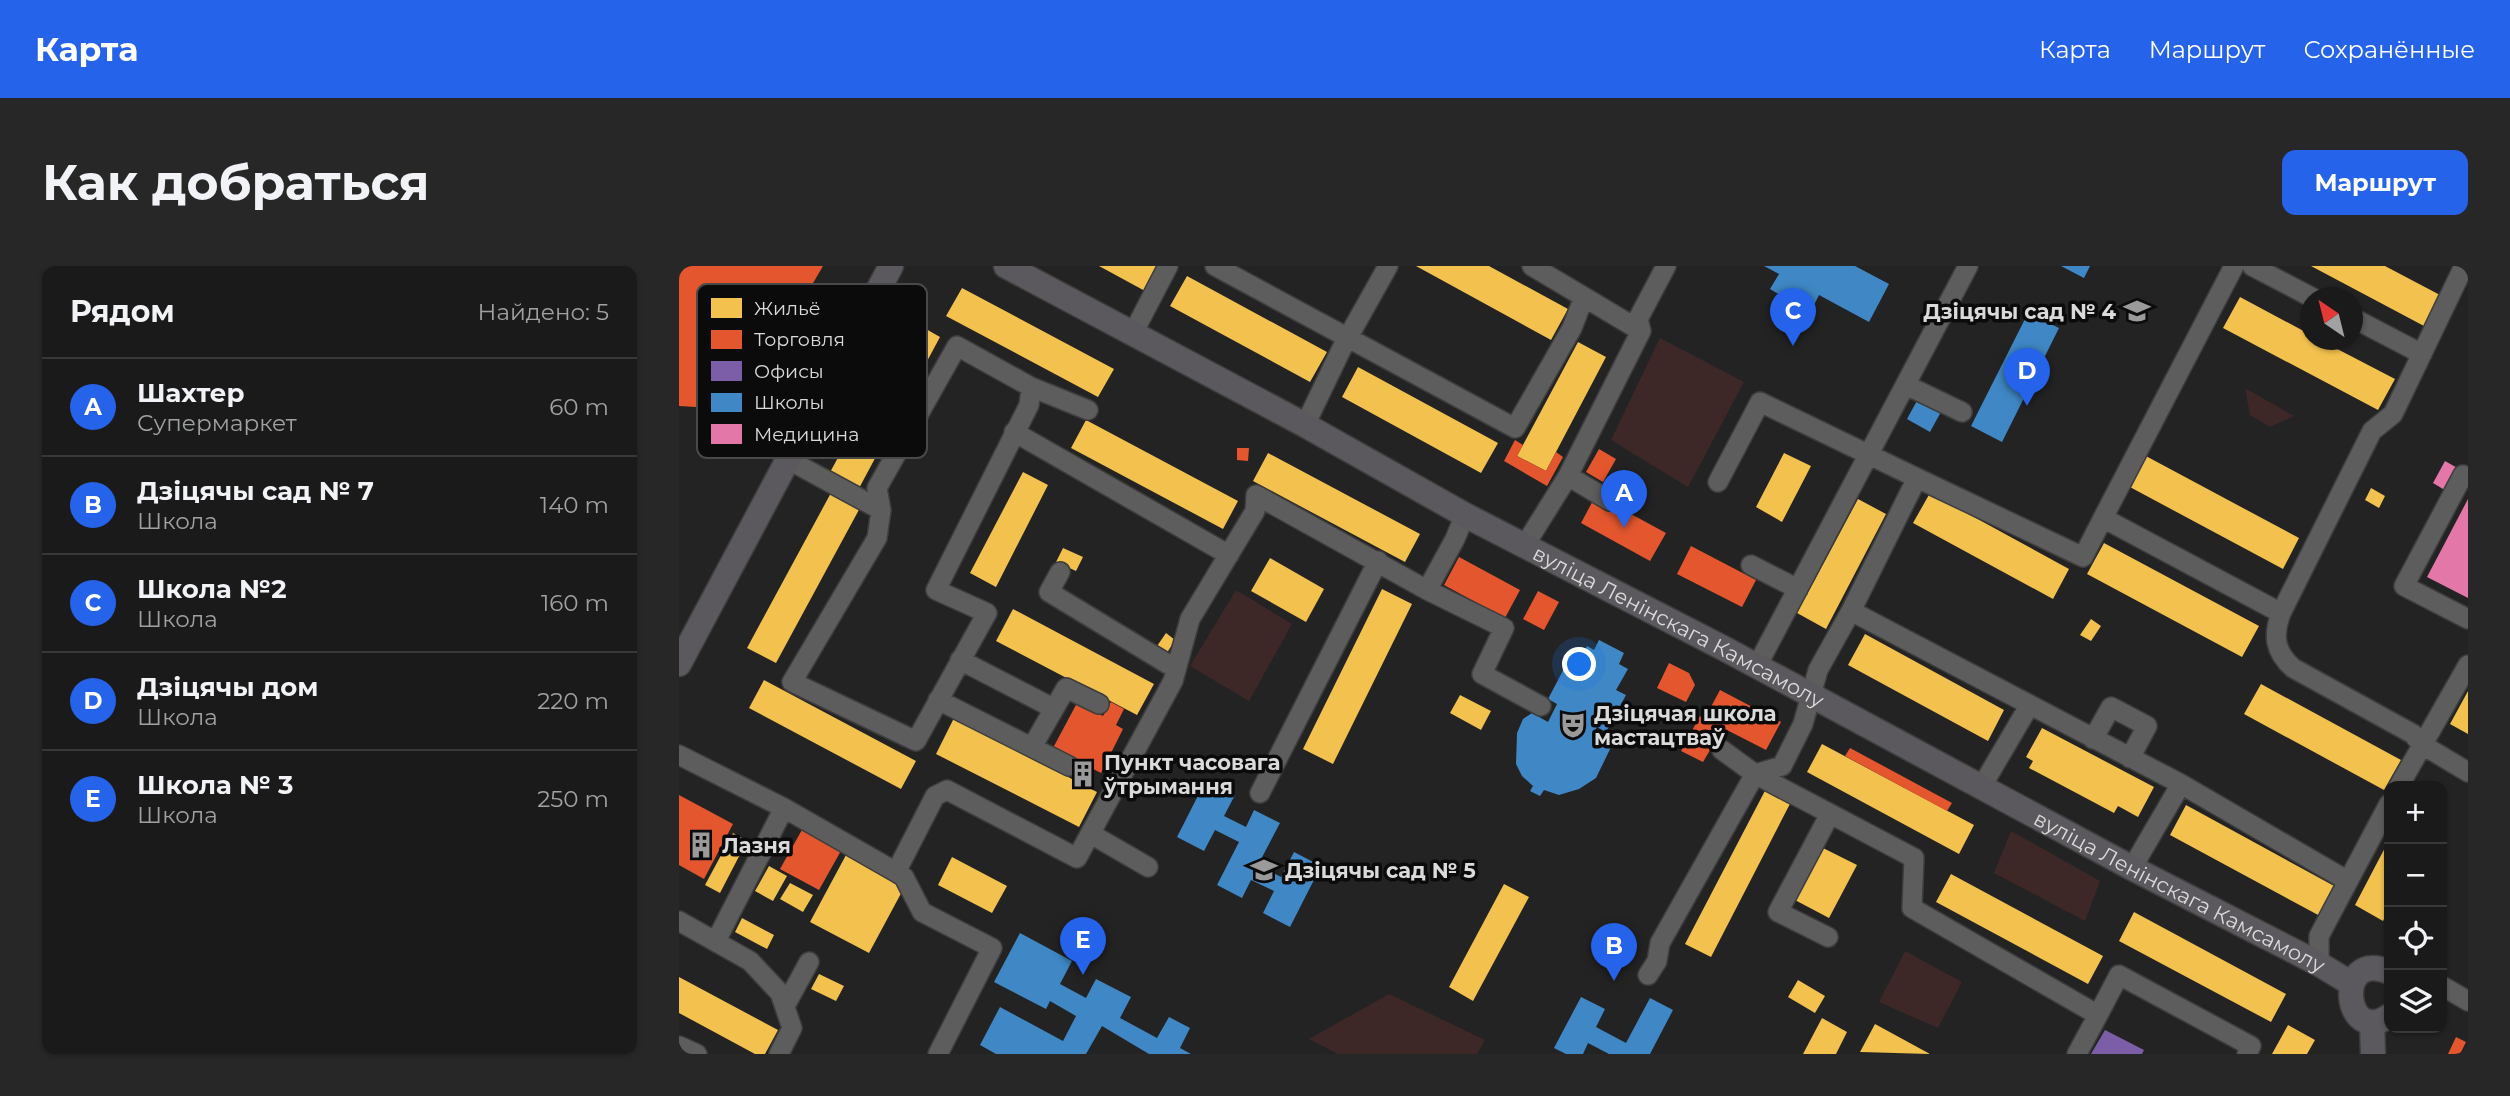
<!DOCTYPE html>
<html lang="ru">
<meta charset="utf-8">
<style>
:root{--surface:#1a1a1a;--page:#272727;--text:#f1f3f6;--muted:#9fa1a2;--line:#383839;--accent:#2563eb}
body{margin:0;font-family:Montserrat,sans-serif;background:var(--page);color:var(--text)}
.controls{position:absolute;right:21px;bottom:21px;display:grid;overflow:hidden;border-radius:14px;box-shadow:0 2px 5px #0004}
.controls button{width:63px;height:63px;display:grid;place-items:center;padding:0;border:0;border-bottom:2px solid var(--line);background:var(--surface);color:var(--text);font:35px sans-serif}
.compass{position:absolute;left:1621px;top:21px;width:63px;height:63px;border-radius:50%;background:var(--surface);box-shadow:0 2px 5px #0004;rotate:325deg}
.you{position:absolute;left:901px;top:399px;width:24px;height:24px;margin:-18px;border:5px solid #fff;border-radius:50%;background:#1a73e8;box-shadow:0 0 0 10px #1a73e833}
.badge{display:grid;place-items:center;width:46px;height:46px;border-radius:50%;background:var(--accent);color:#fff;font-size:23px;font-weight:700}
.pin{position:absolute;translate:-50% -58px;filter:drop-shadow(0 2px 4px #0008)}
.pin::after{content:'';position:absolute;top:37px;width:24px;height:21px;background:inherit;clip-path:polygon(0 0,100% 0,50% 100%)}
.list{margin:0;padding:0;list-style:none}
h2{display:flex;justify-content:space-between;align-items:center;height:91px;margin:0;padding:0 28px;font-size:30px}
h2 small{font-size:23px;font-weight:400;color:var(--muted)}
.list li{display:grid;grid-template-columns:46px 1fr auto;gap:21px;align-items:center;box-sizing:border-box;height:98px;padding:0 28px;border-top:2px solid var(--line)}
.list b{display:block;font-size:26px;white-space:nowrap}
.list p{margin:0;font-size:23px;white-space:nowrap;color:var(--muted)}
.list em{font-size:23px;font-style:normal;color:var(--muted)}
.icon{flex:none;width:38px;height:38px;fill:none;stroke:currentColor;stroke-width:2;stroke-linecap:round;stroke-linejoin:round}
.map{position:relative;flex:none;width:1789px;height:788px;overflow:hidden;border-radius:14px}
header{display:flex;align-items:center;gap:42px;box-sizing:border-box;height:98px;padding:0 35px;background:var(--accent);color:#fff}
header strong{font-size:33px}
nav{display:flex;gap:38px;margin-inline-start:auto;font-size:24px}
.intro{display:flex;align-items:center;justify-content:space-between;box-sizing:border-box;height:168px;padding:0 42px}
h1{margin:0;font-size:49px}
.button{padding:18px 32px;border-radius:14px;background:var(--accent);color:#fff;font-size:24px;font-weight:700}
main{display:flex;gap:42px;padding:0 42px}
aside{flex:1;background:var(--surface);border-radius:14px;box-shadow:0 2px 5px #0004}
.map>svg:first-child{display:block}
.green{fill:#3e2827}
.homes{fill:#f2c14e}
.shops{fill:#e4572e}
.offices{fill:#7b5ea7}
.schools{fill:#3f88c5}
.health{fill:#e377a8}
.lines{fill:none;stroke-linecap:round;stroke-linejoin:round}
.minor-casing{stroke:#3d3d3d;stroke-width:22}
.major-casing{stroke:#3d3d3d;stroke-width:27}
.minor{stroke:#5d5d5d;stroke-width:19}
.major{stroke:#5c595e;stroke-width:24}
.labels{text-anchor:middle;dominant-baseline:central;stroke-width:7;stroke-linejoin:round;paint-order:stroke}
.poi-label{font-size:21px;font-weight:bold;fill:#dbdadb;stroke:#0c0b0c;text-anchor:start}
.street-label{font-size:21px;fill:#dbdadb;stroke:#0c0b0c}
.key{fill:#0c0b0c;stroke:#4a494a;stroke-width:2}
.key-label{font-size:19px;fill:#dbdadb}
</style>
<header>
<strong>Карта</strong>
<nav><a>Карта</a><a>Маршрут</a><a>Сохранённые</a></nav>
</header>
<div class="intro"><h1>Как добраться</h1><a class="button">Маршрут</a></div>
<main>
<aside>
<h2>Рядом<small>Найдено: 5</small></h2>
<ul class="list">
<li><span class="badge">A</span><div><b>Шахтер</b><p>Супермаркет</p></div><em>60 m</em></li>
<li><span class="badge">B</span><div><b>Дзіцячы сад № 7</b><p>Школа</p></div><em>140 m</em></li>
<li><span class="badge">C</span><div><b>Школа №2</b><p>Школа</p></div><em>160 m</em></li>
<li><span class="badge">D</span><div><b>Дзіцячы дом</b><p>Школа</p></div><em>220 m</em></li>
<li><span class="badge">E</span><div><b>Школа № 3</b><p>Школа</p></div><em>250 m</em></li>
</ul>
</aside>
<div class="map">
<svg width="1789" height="788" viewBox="0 0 1789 788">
<rect width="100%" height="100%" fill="#232323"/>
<path class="green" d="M981,72L1065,116L1009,221L932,174Z
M1566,122L1615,150L1591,161L1571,149Z
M557,324L613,358L570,435L511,400Z
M1332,565L1421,615L1406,655L1315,607Z
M1226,685L1283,716L1259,762L1200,736Z
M710,728L806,774L798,788H659L630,773Z"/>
<path class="homes" d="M420,0H480L466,25Z
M737,0H810L889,43L872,74Z
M1632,0H1706L1761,29L1745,60Z
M508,10L648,86L631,116L491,40Z
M283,22L435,103L419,131L267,50Z
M1561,31L1632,69V74H1641L1716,113L1699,144L1544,62Z
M233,55L261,71L178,226L149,210Z
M899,76L927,91L867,205L838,190Z
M679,101L819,177L802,207L663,131Z
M407,154L559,235L544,263L392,182Z
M589,187L741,268L726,296L574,215Z
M1105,187L1132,200L1103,256L1077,241Z
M1465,189L1620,272L1604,303L1449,220Z
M344,206L369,219L317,321L291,307Z
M1692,222L1706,230L1700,242L1686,234Z
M153,225L182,240L97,397L68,382Z
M1251,227L1390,303L1374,333L1234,257Z
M1179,233L1207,248L1147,363L1118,347Z
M1425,277L1580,360L1563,391L1408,308Z
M384,282L404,291L397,305L377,296Z
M591,292L645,323L627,356L572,325Z
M703,323L733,338L654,498L624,483Z
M334,343L475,418L458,449L317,375Z
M1412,353L1422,360L1412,375L1401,369Z
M487,367L496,374L486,390L476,383Z
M1186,368L1325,444L1309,475L1169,399Z
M85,414L237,495L222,523L70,442Z
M1582,418L1722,494L1705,524L1565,448Z
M1789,425V468L1771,458Z
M781,429L812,445L802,464L771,447Z
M275,452L393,513L402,496L415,503L406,520L418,526L400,561L257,488Z
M1363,462L1475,521L1459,551L1439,540L1435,547L1350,502L1354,495L1347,491Z
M1143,478L1295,559L1280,588L1128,506Z
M1089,519L1114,532L1032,691L1006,678Z
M1507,539L1657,621L1641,650L1491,569Z
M54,567L68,575L41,627L26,619Z
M1710,574V643L1704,655L1676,639Z
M1142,581L1178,599L1150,652L1114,633Z
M167,589L226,620L190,687L131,656Z
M273,591L328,620L313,647L259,619Z
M90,600L108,610L94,635L76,625Z
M1272,608L1424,690L1409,718L1257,636Z
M111,617L134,629L124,646L101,633Z
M825,618L850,631L794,735L770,721Z
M1455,646L1607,728L1592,756L1440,675Z
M63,652L95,669L88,683L56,666Z
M140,708L165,720L157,735L132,723Z
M0,711L99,764L86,788H76L0,747Z
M1119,714L1146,730L1136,747L1109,731Z
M1143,752L1168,766L1157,788H1124Z
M1196,758L1251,788L1181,786Z
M1609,759L1636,774L1628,788H1593Z"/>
<path class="shops" d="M0,0H144L126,31V56L117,84L97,108L74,126L55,162L17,141L0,140Z
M836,174L844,179L838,190L867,205L877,186L884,191L868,220L825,195Z
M558,182H570L569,195L558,194Z
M920,183L937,193L924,216L907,206Z
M917,229L987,267L971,295L902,257Z
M1012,280L1077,314L1063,341L998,308Z
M780,291L841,324L826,352L765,319Z
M859,325L880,336L865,364L844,353Z
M990,397L1010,407L1016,419L1007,436L978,422Z
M1041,424L1102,456L1087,484L1044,462L1024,496L1002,485L1021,450L1026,452Z
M432,436L445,443L437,459L444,463L422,507L374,482L398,437L424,450Z
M1171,482L1273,537L1268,545L1166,490Z
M0,529L54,558L25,613L0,599Z
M124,562L163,583L140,624L101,603Z
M1777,771L1787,776L1781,788H1769Z"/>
<path class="offices" d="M1426,764L1465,784L1463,788H1412Z"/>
<path class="schools" d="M1085,0H1176L1210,18L1190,56L1140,29L1132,45L1111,35L1091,23L1100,8Z
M1382,0H1411L1405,12Z
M1349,47L1380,62L1323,176L1292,160Z
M1240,131L1263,144L1251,166L1228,153Z
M920,374L945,387L940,398L949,403L937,424L947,429L927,466L918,461L914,467L935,475L917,512L900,523L880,529L865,524L861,530L851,525L854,520L843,510L837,498L838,467L844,453L853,447L869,456L878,438L869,433L888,397L897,402L908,380L915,384Z
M527,514L556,529L545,550L567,561L575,544L601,557L579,599L602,611L615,586L642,600L611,661L584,647L595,625L572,614L563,632L538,619L560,576L536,564L525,585L498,571Z
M341,667L393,695L381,718L407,732L417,713L452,731L441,752L478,772L490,751L511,762L501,782L512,788H470L423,760L407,788H317L301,779L321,741L384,775L397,750L371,735L367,743L315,716Z
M902,731L926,743L917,761L947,777L971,732L994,744L971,788H930L909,777L904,788H887L875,782Z"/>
<path class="health" d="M1766,195L1782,204L1769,226L1754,217Z
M1789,233V332L1748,311Z"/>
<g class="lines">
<g class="minor-casing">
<path id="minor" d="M536,0L836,162L893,62L905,31L853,0
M1573,0L1634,32
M905,31L962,65L959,53L987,0
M1674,52L1743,88
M453,69L489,0
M1227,119L1283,146
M352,121L350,139L257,324L308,347L237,475L113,416L198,272L202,244L198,222L278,80L352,121L409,144
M626,159L663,82L709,0
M335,166L550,289
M108,193L202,244
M889,210L931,235
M1238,212L1404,291L1424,252L1602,347C1594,369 1595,385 1614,402L1734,468L1742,478L1789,506
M1789,212L1784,209L1725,320L1789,353
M1424,252L1555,0
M846,279L889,210L962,65
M1072,299L1119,323
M381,306L370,326L497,403
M748,324L776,273L786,249
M1172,345L1502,518L1669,615
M1602,347L1693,165L1714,148L1785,0
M281,394L374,442
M1078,400L1289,0
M259,434L390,500
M1414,473L1432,441L1468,460L1451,492
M353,481L387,422L420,438
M1043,484L1076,508L1235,592L1233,642L1419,749L1440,709L1572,780L1568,788
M0,489L105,542L37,675
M1303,520L1350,440
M1720,520L1789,399
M581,527L699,295
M105,542L217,606L256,530L268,524L398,592L494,415L511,353L576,245L577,229L748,324L825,362L803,408L862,440
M412,568L469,601
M1453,602L1502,518
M217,606L225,611L243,646L313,682L259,788
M0,655L71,695L101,727L113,762L100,788
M1149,671L1099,646L1151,548
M1640,698V670L1710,538
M969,709L978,695L981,677L1076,508L1103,500L1124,458L1139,404L1172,345L1238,212L1081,136L1039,216
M1763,720L1789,735
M106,740L130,696
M0,780L18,788
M1398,788L1419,749"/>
</g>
<g class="major-casing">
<g id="major">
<path id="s1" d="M327,0L626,159L786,249L1048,384L1453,602L1640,698L1673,718"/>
<path d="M0,398L212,0"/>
<path d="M1710,706C1654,682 1665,782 1710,750"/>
<path d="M1693,756L1694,788"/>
</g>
</g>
<use href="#minor" class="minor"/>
<use href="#major" class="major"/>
</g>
<defs>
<g id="school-bare" transform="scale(2.1)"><path d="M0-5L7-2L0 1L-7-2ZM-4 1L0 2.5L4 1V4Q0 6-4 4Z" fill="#9b9a9b" stroke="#0c0b0c" stroke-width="2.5" paint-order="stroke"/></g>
<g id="theatre-bare" transform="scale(2.1)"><path d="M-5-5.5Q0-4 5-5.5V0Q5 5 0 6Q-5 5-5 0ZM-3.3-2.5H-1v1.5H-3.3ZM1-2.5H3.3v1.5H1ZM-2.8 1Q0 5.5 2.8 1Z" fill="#9b9a9b" stroke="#0c0b0c" stroke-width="2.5" paint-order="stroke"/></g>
<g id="building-bare" transform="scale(2.1)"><path d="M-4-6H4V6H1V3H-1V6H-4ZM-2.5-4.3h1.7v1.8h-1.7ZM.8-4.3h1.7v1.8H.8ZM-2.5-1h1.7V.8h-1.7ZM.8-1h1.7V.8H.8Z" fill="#9b9a9b" stroke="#0c0b0c" stroke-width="2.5" paint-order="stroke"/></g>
</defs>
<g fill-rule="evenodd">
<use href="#school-bare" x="1458" y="45"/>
<use href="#theatre-bare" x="894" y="459"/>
<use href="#building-bare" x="404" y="508"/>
<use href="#building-bare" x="22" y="579"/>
<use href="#school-bare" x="585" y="604"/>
</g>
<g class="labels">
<g class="poi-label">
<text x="1437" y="45" text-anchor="end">Дзіцячы сад № 4</text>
<text x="915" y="447">Дзіцячая школа<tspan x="915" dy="24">мастацтваў</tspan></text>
<text x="425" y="496">Пункт часовага<tspan x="425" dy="24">ўтрымання</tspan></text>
<text x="43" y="579">Лазня</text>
<text x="606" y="604">Дзіцячы сад № 5</text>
</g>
<g class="street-label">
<text stroke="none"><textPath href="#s1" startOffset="763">вуліца Ленінскага Камсамолу</textPath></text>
<text stroke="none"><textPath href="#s1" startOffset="1330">вуліца Ленінскага Камсамолу</textPath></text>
</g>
</g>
<rect x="18" y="18" width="230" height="174" rx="10" class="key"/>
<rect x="32" y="32" width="31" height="20" fill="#f2c14e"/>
<rect x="32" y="64" width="31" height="19" fill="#e4572e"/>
<rect x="32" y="95" width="31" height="20" fill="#7b5ea7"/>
<rect x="32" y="127" width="31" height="19" fill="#3f88c5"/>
<rect x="32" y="158" width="31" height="20" fill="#e377a8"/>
<g class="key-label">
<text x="75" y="49">Жильё</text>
<text x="75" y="80">Торговля</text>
<text x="75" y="112">Офисы</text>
<text x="75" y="143">Школы</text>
<text x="75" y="175">Медицина</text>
</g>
</svg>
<div class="controls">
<button>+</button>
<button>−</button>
<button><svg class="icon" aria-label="locate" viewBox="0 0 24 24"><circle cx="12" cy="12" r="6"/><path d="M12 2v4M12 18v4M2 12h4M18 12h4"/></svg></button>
<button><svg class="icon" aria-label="layers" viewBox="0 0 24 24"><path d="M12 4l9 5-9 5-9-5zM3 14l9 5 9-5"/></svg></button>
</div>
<svg class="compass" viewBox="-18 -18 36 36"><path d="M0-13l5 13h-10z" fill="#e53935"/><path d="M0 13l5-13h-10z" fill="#9fa1a2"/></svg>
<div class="you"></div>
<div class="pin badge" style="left:945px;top:262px">A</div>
<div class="pin badge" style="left:935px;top:715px">B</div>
<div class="pin badge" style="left:1114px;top:80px">C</div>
<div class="pin badge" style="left:1348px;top:140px">D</div>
<div class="pin badge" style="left:404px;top:709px">E</div>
</div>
</main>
